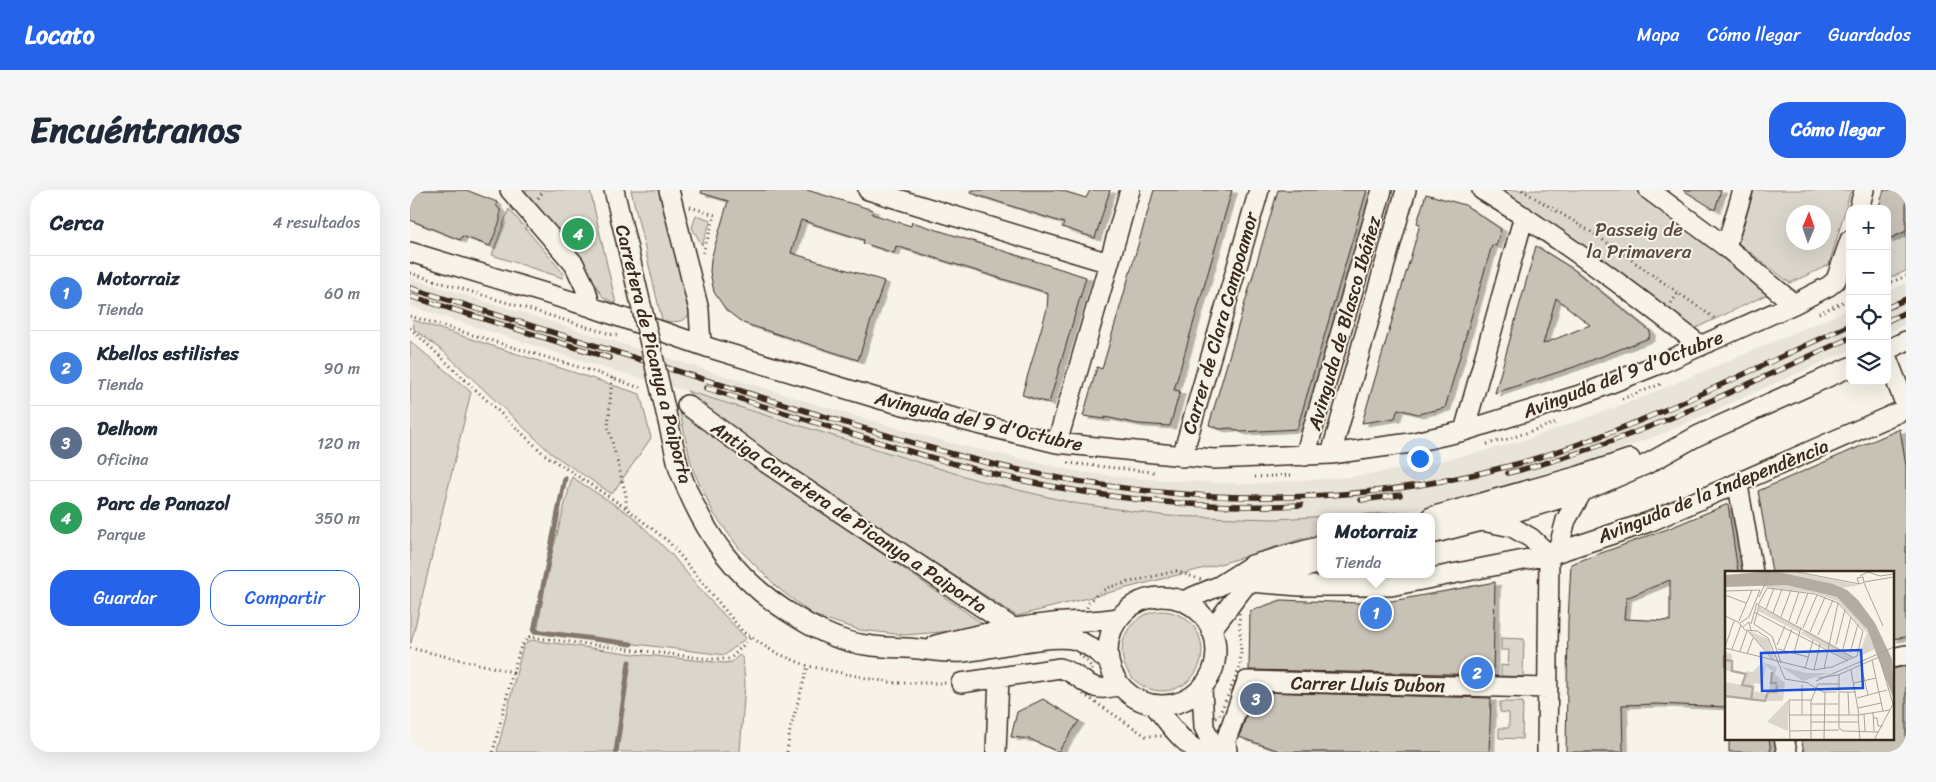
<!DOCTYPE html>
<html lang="es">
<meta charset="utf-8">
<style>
:root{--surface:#fff;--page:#f6f6f7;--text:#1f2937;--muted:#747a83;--line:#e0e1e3;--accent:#2563eb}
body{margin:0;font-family:Sriracha,sans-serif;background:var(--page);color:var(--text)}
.controls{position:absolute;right:15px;top:15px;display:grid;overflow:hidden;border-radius:10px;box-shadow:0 5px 20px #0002}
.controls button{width:45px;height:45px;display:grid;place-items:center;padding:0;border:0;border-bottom:1px solid var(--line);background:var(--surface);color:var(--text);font:25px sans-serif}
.compass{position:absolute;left:1376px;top:15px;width:45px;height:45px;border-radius:50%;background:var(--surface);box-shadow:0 5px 20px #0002;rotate:2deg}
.you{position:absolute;left:1009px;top:268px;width:18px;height:18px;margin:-12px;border:4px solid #fff;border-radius:50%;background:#1a73e8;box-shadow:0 0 0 8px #1a73e833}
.badge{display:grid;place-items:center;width:32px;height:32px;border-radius:50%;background:var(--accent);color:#fff;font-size:16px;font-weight:700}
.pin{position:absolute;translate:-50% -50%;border:2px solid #fff;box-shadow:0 1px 5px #0006}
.popup{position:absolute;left:907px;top:323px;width:118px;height:65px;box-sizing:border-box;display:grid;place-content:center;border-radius:10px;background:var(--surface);filter:drop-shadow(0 1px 4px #0005);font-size:16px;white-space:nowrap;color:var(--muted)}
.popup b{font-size:19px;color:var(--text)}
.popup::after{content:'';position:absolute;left:50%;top:100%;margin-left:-10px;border:10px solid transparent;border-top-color:var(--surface)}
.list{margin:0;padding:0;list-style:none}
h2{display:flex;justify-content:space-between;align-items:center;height:65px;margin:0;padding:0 20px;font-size:21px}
h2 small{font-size:16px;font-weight:400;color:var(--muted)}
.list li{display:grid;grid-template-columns:32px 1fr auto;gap:15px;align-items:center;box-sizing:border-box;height:75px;padding:0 20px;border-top:1px solid var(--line)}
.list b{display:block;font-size:19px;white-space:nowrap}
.list p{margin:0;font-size:16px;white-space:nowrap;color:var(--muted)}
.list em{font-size:16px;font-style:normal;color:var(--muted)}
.actions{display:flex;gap:10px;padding:15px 20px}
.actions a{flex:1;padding:11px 0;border:1px solid var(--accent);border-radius:20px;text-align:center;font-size:18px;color:var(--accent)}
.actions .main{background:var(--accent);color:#fff}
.icon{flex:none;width:28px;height:28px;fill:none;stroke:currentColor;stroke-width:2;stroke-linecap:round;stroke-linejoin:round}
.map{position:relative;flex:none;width:1496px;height:562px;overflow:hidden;border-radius:20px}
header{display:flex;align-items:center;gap:30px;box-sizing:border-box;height:70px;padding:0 25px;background:var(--accent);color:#fff}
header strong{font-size:24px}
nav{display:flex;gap:28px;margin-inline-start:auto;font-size:18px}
.intro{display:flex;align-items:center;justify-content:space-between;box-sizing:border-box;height:120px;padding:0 30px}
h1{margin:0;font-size:35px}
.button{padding:12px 22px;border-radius:20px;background:var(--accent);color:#fff;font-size:18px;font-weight:700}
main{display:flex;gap:30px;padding:0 30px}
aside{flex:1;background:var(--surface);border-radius:20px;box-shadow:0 5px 20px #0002}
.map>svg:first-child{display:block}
.built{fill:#e9e4d9}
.green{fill:#dbd6cb;stroke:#8b8074;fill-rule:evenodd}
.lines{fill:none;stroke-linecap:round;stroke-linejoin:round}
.stream{stroke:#84786c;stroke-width:5}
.building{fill:#c8c1b6;stroke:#3b2a1e;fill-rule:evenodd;filter:url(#shadow)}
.minor-casing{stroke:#3b2a1e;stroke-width:22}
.path{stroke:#3b2a1e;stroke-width:3;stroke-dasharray:1 4;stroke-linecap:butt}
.minor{stroke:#f7f3e8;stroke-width:19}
.rail-casing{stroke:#3b2a1e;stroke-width:5.5}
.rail{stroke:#f7f3e8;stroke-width:4;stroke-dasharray:11;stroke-linecap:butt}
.minor-bridge-casing{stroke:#3b2a1e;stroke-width:22;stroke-linecap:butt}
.minor-bridge{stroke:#f7f3e8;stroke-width:19}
.labels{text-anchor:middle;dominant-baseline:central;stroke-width:4;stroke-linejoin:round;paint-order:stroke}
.park-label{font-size:19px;fill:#5b4c41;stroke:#f7f3e8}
.street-label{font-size:19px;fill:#3b2a1e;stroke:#f7f3e8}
.inset-river{fill:none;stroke:#b4aca0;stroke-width:2.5}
.inset-road{fill:none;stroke:#aca397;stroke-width:1}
.view{fill:#1d4ed8;fill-opacity:0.15;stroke:#1d4ed8;stroke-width:2.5}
.inset-edge{fill:none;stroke:#3b2a1e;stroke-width:2.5}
</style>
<header>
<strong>Locato</strong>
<nav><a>Mapa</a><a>Cómo llegar</a><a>Guardados</a></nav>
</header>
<div class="intro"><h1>Encuéntranos</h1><a class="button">Cómo llegar</a></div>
<main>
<aside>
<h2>Cerca<small>4 resultados</small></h2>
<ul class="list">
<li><span class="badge" style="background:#3f7fe0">1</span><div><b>Motorraiz</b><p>Tienda</p></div><em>60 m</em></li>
<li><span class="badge" style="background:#3f7fe0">2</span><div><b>Kbellos estilistes</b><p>Tienda</p></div><em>90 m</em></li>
<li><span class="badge" style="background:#5c6f8a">3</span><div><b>Delhom</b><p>Oficina</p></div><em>120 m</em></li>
<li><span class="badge" style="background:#2e9e5b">4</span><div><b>Parc de Panazol</b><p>Parque</p></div><em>350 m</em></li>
</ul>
<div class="actions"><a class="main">Guardar</a><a>Compartir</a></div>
</aside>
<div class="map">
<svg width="1496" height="562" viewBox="0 0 1496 562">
<defs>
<filter id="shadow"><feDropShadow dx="5.5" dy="3" stdDeviation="0" flood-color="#0004"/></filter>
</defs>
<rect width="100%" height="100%" fill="#f7f3e8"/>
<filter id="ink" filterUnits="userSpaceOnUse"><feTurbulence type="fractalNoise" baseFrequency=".02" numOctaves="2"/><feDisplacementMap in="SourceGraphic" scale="10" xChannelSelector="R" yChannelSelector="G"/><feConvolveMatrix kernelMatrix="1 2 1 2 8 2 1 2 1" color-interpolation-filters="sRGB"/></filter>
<g filter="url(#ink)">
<path class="built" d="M0,88L435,223L540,253L670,282L731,289L837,294L940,287L998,278L1074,261L1121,248L1233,207L1440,119V160L1254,243L1176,272L1108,295L996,322L865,329L758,326L663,313L567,290L277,201L191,177L0,116Z
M1496,93V134L1477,143V102Z"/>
<path class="green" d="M107,0H180L206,114L193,107L171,72Z
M221,0H249L280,123C276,133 261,133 252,130Z
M1087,0H1226L1256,21L1358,104L1286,138H1282Z
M1344,0H1441L1419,75L1380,93L1328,53ZM1384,22H1414V52H1384Z
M99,19L154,84L153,88L82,65Z
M286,25L301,30L292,55L282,38Z
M1496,41V81L1477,89V50Z
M3,130L230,204L241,248L202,304L142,264L33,161L4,139Z
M0,151L61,202L1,453H0Z
M277,201L567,290L663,313L758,326L865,329L996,322L976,327H911V343L807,375L607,426C529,375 448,326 371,272C339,249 306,227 277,201Z
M270,223L573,434L543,441L495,445L450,440L403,425L368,398L332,362L304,324L282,278Z
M162,287L222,326L261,364L295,405L336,448L315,465L127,442L138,379Z
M712 461a40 40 0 1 1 80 0a40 40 0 1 1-80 0Z
M1091,448L1114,449L1113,487L1091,486V475L1098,476L1099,460H1091Z
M121,450L225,464L314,473L322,472L329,465L333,468L335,494L330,562H87L113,456Z
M1090,512H1113L1112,549L1089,548V538H1099V523L1090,522Z"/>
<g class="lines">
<path class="stream" d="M155,288L124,441L221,454
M206,562L219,472"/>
</g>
<path class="building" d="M0,0H56L87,12L86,15L90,20V31L80,56L52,46L50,50L0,30Z
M292,0H397L463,20L462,24L501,36L502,32L676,87L639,213L612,205L637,119L638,103L486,56L484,63L453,53L454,50L391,30L381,63L474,91L448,170L333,133L316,120L304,102L300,82L301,69L318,11L291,3Z
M561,0H650L676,8L680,0H700L685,48L652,37L654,33L561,3Z
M744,0H822L764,200L770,201L760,236L728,234L695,227V229L673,226L687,177L692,179Z
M868,0H957L887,239L831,242L821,238L810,239L799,235Z
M1273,0H1311L1305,20Z
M1474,0H1496V41L1477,50V19H1468Z
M1016,4L1055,15L1091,39L1086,56L1082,55L1035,218L1008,224L988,219L985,228L952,233L1005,52L1010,34L1007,33Z
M1126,56L1163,79L1240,141L1239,148L1164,177L1085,203ZM1146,108L1180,135L1133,154Z
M1490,239L1496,276V447L1482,449V382H1362L1348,301Z
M1318,314L1328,382H1316V517L1248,514L1212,515L1213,562H1156L1158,430L1161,374L1260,338ZM1260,390V431L1214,429L1216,408Z
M1085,392L1083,485L839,480L840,421L871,410L949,413L982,411Z
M1496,476V562H1394L1391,548H1482V479Z
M845,502L1081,508L1079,562H872L829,547Z
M633,509L669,531L648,562L620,549L601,547L607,522Z
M1319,548H1359L1361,562H1319Z"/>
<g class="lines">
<g class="minor-casing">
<path id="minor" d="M100,0L164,74L175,97L181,117
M204,0L232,119
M259,0L289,120L291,155
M458,0L699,73
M1072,0C1149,47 1220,101 1291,156
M1239,0L1316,57L1384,114
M1449,19L1454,0
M1316,57L1333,0
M0,62L181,117L300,158L470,209L568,234L647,253L803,269L921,264L1000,253L1054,241L1176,203L1252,173L1384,114L1419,96L1426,90L1440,50
M1477,160L1496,151
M1477,168L1496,216
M277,215L349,268L603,438
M1054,241L1114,26
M647,253L720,0
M921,264L996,0
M895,266L972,0
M772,267L849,0
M269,279C293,343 326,391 386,427C402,437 419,446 437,451C461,458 484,457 509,459C526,461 536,463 554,462C583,459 641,443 666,450C678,454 689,463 698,471
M1325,294L1329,301L1343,382
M1021,327L1169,286L1220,269
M1077,332L1102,337L1121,348L1139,365
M1021,344L1098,324L1172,302L1237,274L1287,246L1440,177
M1139,365L1149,356L1156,330L1172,302
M838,392L890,396H981L1139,365L1239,332L1496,219
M698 461a54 54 0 1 1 108 0a54 54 0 1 1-108 0Z
M773,411L809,396L842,375L911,356
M801,440L838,392L911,373
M526,455C564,445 603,437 643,433C664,431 686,432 707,428
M1482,468L1496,465
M551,493L650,478C676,486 678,506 709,495
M792,498L794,537L806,562
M744,515C757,530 772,555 792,562
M1374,548L1377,562
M586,562L589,487
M817,562L816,550L837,491L1138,498
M1137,562L1139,365"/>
</g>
<path class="path" d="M1112,0L1183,43L1307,130
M128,8L134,0
M280,17L305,25L293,63
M0,83L210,147
M1477,94L1496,86
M1261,113L1269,102
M1409,123L1440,109
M0,126L188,183L233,199
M0,138L134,264L216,318L259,352L333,442L364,462L398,476L461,489L485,493H536
M202,188L198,236L216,305V317
M1212,209L1251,194
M1077,254L1098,249L1145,233
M658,273L744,282
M845,287L881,285
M766,381L809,396L829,420L831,462L830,477L809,526L794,537L770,546H736L670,502C686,479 687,481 667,462L666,450L671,432L679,413L687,404L699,397Z
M0,458L103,482L111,456L119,447L300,469H320L341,447
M83,562L103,482
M377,562L380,540L398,476"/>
<use href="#minor" class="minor"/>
<g class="rail-casing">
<path id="rail" d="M0,98C120,135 240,173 360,210C427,230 494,252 562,269C740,314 921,323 1099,276C1216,245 1329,185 1440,135
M0,106L200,168
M1477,118L1496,109
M1477,131L1496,122
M296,198C362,219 428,240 495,260C531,270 568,281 605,289C698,309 795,320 891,315
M1098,283C1215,255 1330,197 1440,148
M951,310L990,305"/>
</g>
<use href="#rail" class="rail"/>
<g class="minor-bridge-casing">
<path id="minor-bridge" d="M232,119L269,279"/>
</g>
<use href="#minor-bridge" class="minor-bridge"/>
</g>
</g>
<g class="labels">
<g class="park-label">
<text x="1229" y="39">Passeig de<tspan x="1229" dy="22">la Primavera</tspan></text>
</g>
<g class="street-label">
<text transform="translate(810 133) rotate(-74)">Carrer de Clara Campoamor</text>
<text transform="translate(934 133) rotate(-74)">Avinguda de Blasco Ibáñez</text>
<text transform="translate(244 164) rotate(76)">Carretera de Picanya a Paiporta</text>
<text transform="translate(1213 184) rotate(-21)">Avinguda del 9 d'Octubre</text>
<text transform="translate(569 231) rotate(13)">Avinguda del 9 d'Octubre</text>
<text transform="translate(1303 301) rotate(-22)">Avinguda de la Independència</text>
<text transform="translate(439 327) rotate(34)">Antiga Carretera de Picanya a Paiporta</text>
<text transform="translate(958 494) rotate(1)">Carrer Lluís Dubon</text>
</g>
</g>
<g transform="translate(1315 381)">
<rect width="169" height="169" fill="#f7f3e8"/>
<path d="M48,0H63L135,14L117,17ZM41,14H61L112,26L139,53L150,78L133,86L142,62L112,30L90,22L39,16ZM34,36L75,56L74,61L33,40ZM81,59L114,77L127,86L122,89L75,62ZM25,60L43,68L50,90L25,62ZM0,81L7,83V101L0,99ZM37,91L52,96L50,103L60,112L58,130H29L0,125V111L17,114L22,100L28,101L36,92L41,96L37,113L29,112L27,120L43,123L48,101ZM55,95L81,102H104L78,110ZM62,130H63V160L42,151Z" fill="#dbd6cb"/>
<path d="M48,0L108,13L122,19L133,29L150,52L167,88L169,129L142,58L112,26L61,14L0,16V4Z" fill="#b4aca0"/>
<path class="inset-river" d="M0,89L7,90V100L21,103L17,114L28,116L26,129M47,101L46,112H52M0,125L40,130L43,121H51L52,114"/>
<path class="inset-road" d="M0,0H24M67,0L135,13L139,11L138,6L132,7L134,13M135,5L143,1L155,5L169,3M139,11L169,6M139,12L158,55M0,20L35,19L24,46L15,52M0,24L21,32M34,26L46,0M33,34L129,87M34,35L29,53L47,65L56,92M41,38L49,17M29,41L123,90M48,42L57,18M0,45L13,51L20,59L32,60L43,67L60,108L84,112M56,46L66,19M14,50L27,19M64,50L74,21M26,53L32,32M71,53L83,22M18,56L24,51L26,59M78,57L92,24M23,60L48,89M85,61L100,26M93,64L108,29M52,74L60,55M111,74L120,38M0,76L9,50M0,77L89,99L107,96L132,85L138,60L113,32L90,23L42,17L33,34M7,78L16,54M53,78L83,86M118,78L126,46M59,79L67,58M15,80L22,60M69,82L76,56M125,82L133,53M22,83L28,67M147,89L158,140M135,90L143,124M80,98L88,69M99,98L113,32M89,99L95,73M126,99L134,144M114,104V157L118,160M93,107L113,104L154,86L168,133M91,110L169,76M129,112L151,107M84,113L98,121H112M115,121H131M123,121L124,144M132,127L162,119M86,133H113M133,137L156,132M148,142L149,160M139,143L140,160M65,144H133L165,139M77,144V114M133,144L135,169M148,147H152L153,155H158M86,151H134M65,160L114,159M118,160L154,161M65,169L64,129H87M86,169V130L93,113H114M99,169L100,121M149,169L168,133"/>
<path class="view" d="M136,79L138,117L37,120L36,82Z"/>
<rect width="169" height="169" class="inset-edge"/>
</g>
</svg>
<div class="controls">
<button>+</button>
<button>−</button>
<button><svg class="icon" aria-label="locate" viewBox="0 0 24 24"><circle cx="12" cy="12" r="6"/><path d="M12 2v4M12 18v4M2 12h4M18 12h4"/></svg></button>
<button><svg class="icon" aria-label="layers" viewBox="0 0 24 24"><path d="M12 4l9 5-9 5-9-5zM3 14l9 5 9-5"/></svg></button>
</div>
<svg class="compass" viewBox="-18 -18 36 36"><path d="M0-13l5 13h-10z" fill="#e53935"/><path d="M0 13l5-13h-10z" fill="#747a83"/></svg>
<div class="you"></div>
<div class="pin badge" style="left:966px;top:423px;background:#3f7fe0">1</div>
<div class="popup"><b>Motorraiz</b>Tienda</div>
<div class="pin badge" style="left:1067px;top:483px;background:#3f7fe0">2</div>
<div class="pin badge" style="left:846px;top:509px;background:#5c6f8a">3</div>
<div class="pin badge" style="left:168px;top:44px;background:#2e9e5b">4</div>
</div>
</main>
